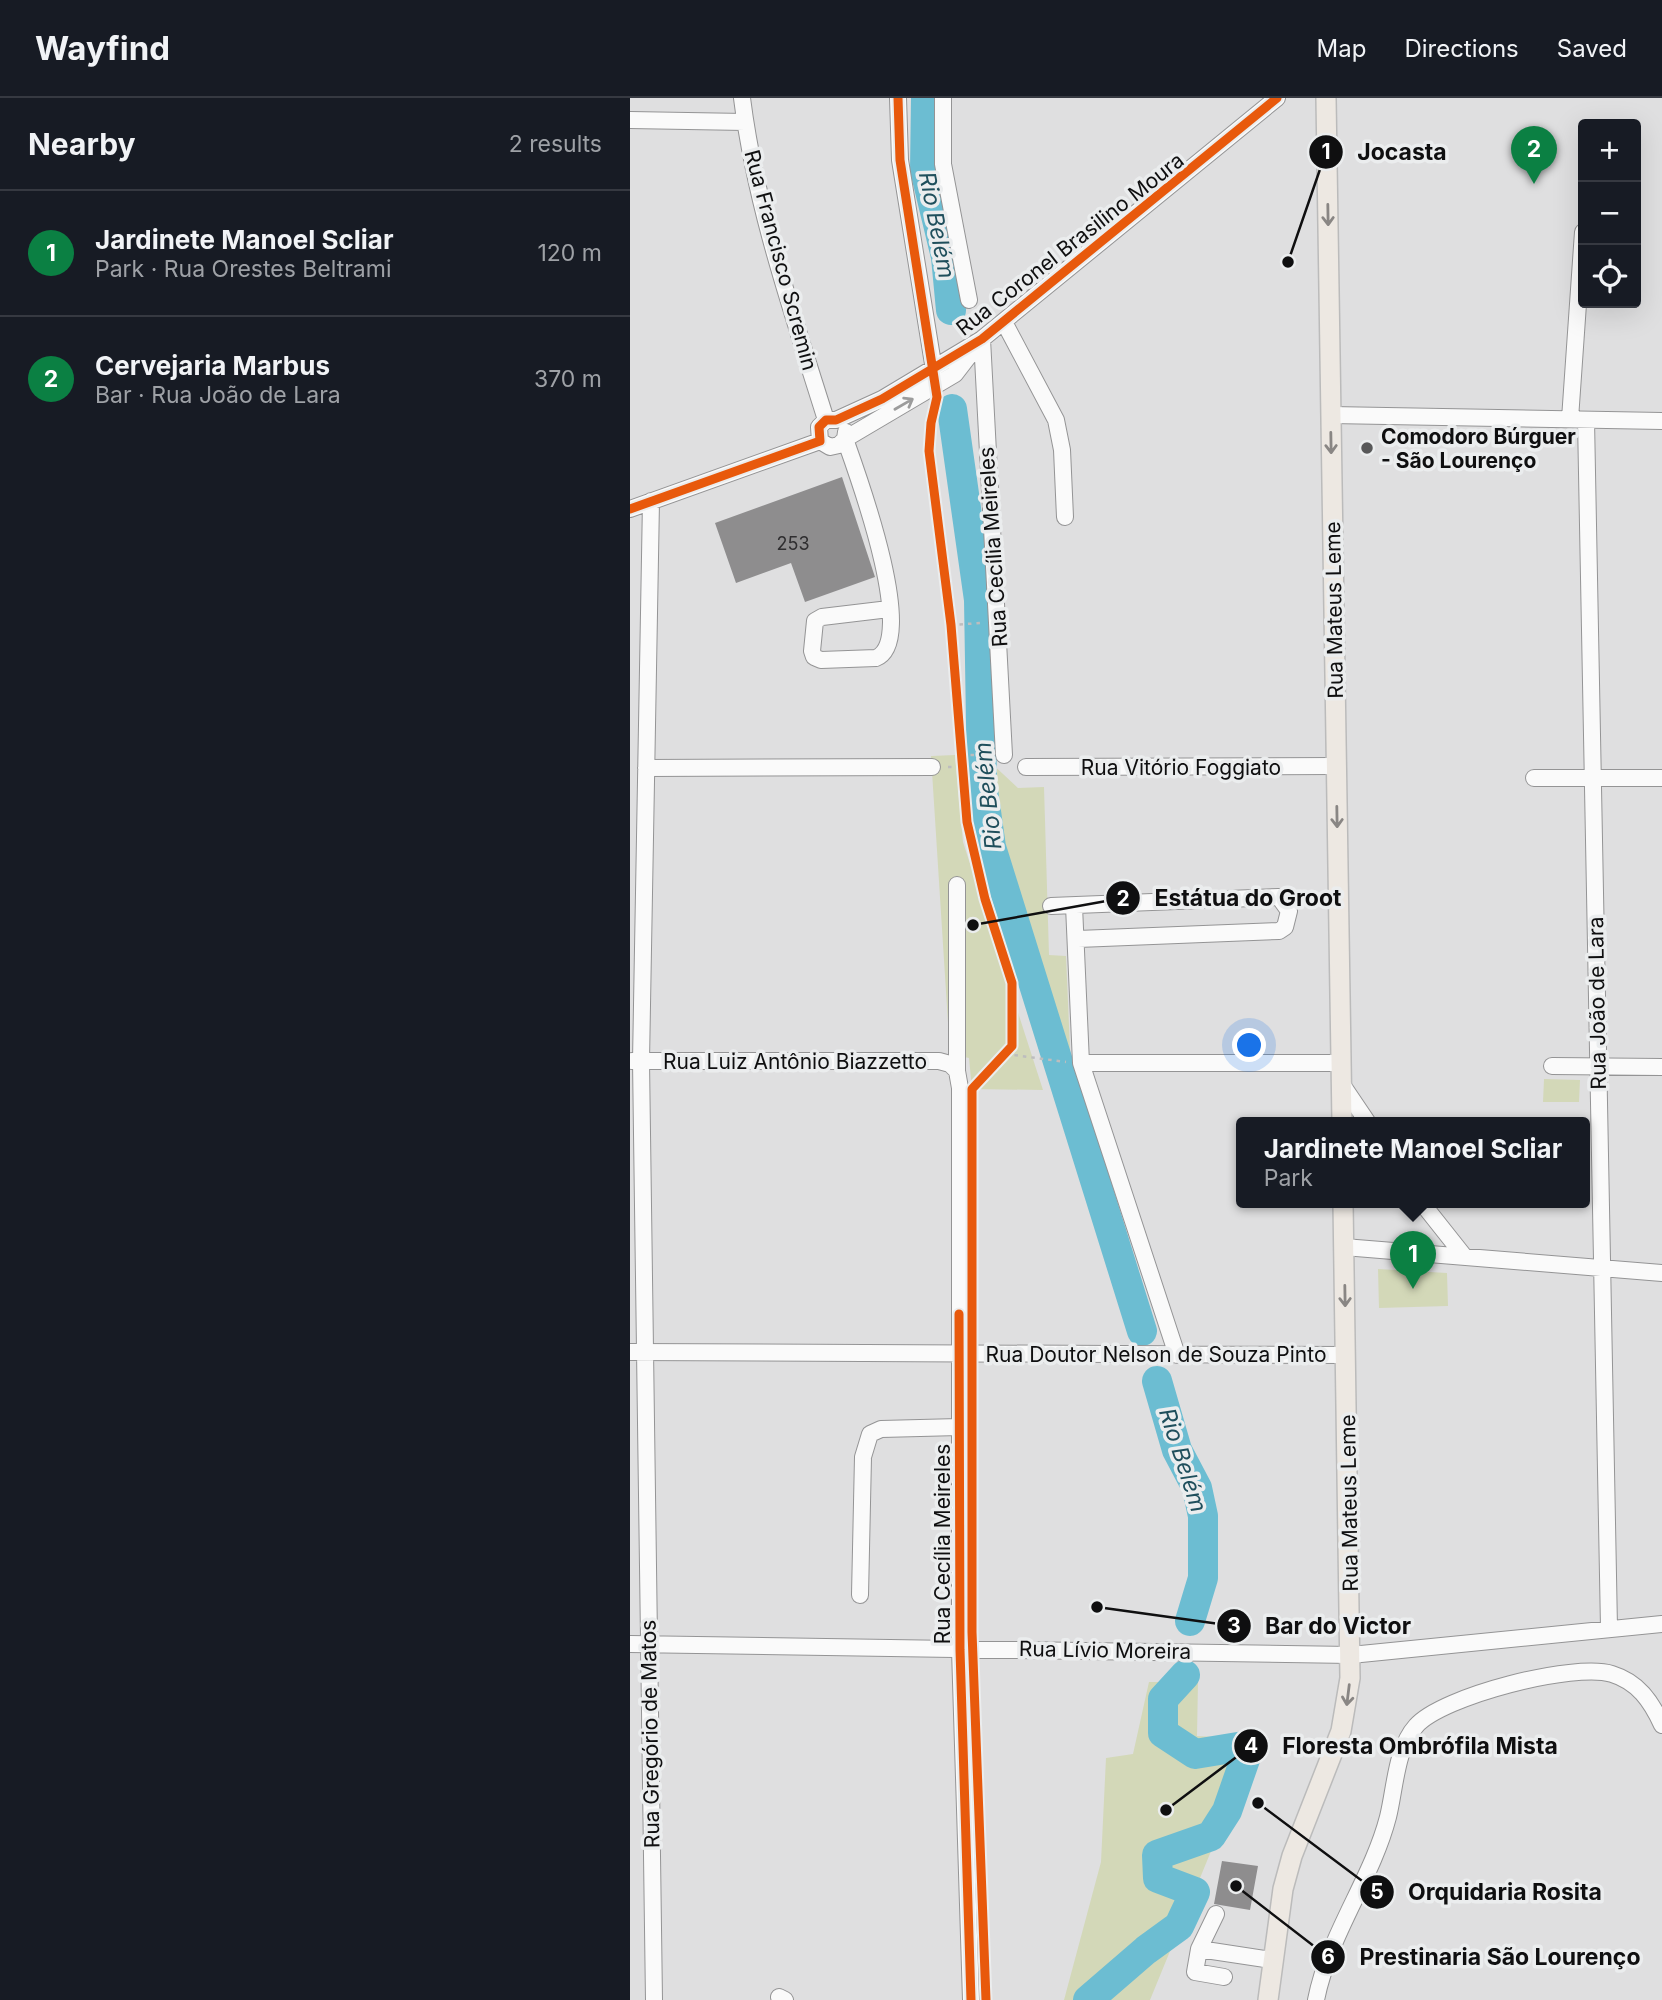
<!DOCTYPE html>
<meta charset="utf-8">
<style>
:root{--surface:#171b24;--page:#242831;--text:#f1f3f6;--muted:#9ea1a6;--line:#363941;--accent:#0b8043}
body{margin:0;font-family:Inter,sans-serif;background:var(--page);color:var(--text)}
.controls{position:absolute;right:21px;top:21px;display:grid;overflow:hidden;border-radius:7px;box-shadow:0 7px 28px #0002}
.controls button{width:63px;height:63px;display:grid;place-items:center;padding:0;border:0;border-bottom:2px solid var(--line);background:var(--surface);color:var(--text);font:35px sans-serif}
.you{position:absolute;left:620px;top:948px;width:24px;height:24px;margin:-18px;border:5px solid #fff;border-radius:50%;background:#1a73e8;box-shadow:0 0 0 10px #1a73e833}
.badge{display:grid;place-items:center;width:46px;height:46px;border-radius:50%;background:var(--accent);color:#fff;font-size:23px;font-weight:700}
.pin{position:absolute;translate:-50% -58px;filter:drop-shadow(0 2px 4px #0008)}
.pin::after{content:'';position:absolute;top:37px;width:24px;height:21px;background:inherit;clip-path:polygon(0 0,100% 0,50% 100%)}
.popup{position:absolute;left:606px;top:1019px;width:354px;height:91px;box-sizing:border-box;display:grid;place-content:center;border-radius:7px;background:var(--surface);filter:drop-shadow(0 2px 5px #0005);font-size:23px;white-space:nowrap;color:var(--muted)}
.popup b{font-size:26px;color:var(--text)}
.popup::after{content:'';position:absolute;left:50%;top:100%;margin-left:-14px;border:14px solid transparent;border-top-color:var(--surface)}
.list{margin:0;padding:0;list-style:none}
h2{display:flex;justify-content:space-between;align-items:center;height:91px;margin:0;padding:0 28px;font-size:30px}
h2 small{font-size:23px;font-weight:400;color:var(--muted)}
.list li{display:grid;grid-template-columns:46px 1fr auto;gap:21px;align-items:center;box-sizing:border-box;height:126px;padding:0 28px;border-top:2px solid var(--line)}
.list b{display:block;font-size:26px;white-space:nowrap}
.list p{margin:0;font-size:23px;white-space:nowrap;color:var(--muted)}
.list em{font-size:23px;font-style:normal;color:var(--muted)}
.icon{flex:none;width:38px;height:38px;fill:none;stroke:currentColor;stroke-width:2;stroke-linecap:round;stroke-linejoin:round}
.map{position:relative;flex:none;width:1032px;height:1902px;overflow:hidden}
header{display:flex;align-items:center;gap:42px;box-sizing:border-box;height:98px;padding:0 35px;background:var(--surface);border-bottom:2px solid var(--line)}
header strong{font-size:33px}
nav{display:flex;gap:38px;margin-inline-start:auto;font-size:24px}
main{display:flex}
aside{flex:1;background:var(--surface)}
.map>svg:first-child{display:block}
.green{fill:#d3d8b8}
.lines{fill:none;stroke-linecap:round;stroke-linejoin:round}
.river{stroke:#6cbdd2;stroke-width:30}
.building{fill:#8e8d8e}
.minor-casing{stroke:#949495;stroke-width:18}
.major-casing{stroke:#bbb;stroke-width:22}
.path{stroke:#bdbdbe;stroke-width:2.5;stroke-dasharray:3.5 5;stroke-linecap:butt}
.minor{stroke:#fafafa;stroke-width:16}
.major{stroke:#ede8e2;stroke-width:19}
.cycleway-casing{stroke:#ebedee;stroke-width:13}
.cycleway{stroke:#e8590c;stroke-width:9}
.oneway{stroke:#898684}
.oneway2{stroke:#9c9c9c}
.poi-dot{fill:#585859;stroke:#ebedee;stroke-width:2.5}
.labels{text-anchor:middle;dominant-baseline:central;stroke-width:7;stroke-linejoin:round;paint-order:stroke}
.number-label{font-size:18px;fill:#2f2e30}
.street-label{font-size:21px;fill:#0f0f10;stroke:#ebedee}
.poi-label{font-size:21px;font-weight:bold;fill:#0f0f10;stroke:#ebedee;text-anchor:start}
.water-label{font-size:23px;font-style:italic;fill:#1f4f5c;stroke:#ebedee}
.leader{fill:none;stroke:#0f0f10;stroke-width:2.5}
.callout-dot{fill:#0f0f10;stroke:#ebedee;stroke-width:2.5}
.mark-label{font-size:21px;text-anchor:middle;font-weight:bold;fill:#fff}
.callout-label{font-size:23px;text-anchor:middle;font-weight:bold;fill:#0f0f10;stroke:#ebedee;stroke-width:7;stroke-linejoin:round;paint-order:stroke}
</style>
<header>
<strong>Wayfind</strong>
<nav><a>Map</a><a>Directions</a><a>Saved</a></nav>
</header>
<main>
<aside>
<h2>Nearby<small>2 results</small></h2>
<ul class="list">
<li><span class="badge">1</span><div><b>Jardinete Manoel Scliar</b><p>Park · Rua Orestes Beltrami</p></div><em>120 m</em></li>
<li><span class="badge">2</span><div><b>Cervejaria Marbus</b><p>Bar · Rua João de Lara</p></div><em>370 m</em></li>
</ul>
</aside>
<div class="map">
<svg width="1032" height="1902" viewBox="0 0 1032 1902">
<rect width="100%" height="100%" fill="#dfdfe0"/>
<path class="green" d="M325,657L333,744L413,992L342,991L339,960L320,956L301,658Z
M358,662L388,690L414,689L419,857L436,858L441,974L380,775Z
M914,981L950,982L949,1004H913Z
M748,1171L817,1175L818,1208L749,1210Z
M519,1584H568L567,1638L627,1641L520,1902H434L471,1764L476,1660L503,1656Z"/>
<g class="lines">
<path class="river" d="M296,0L295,72L316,159L321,212
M322,311L349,502L352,685L361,749L512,1233
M527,1283L547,1352L567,1390L573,1418V1480L560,1523
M458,1902L516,1852L549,1828L565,1794L528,1780L527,1757L581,1738L597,1713L620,1647L565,1656L533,1635V1601L555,1577"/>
</g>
<path class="building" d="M212,379L245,479L175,504L161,465L106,485L85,425Z
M592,1763L628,1768L620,1812L584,1806Z"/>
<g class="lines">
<g class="minor-casing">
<path id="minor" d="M112,0C126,111 163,216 196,322
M268,0L270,62L304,272
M313,0V66L339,202
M0,22L115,24
M374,224L426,322L432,352L435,419
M352,241L325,276L215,341L209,347L200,349L190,343L189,329L196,322H206L252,301L352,241L647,0
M352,241L374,657
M701,317L1032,323
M940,321L953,134
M956,322L979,1530
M216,334L215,341C227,375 289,543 246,560L191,562L184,559L182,553L185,523L192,519L259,511
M21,403L11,963L24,1902
M0,411L190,343
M396,669L707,668
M16,670L302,669
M904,680H1032
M327,787V973L330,990V1552L341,1902
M421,808L649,799L659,813L655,829L649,833L448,841
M444,808L451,965L547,1257
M2,963H309L320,966L327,973
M451,965H712
M922,968L1032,969
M711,985L738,1025
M792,1105L834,1158
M714,1149L1032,1175
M0,1254L716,1257
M230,1497L233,1359L240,1336L251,1331L329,1329
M0,1546L721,1557L1032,1526
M586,1816L569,1851L642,1862
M569,1851L565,1874L594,1879
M149,1899L155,1902
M686,1902C699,1836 742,1781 758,1719C765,1691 766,1650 786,1628C812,1598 945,1564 982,1576C1008,1584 1021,1603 1032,1627"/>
</g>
<g class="major-casing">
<path id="major" d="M696,0L712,1025
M638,1902L653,1791L662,1758L711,1633L720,1580L713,1105"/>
</g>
<path class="path" d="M321,527L351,525
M332,657H357
M318,669H332
M376,956L436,964"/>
<use href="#minor" class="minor"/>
<use href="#major" class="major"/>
<g class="cycleway-casing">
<path id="cycleway" d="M268,0L270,62L307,299L301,325L299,353L321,527L337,724L355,801L382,885V948L342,991V1534L356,1902
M0,411L190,343L189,329L196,322H206L252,301L352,241L647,0
M329,1216L330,1552L341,1902"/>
</g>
<use href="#cycleway" class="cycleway"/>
</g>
<defs><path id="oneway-shaft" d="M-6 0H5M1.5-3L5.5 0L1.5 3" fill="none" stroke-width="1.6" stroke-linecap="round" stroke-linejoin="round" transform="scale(1.75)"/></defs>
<g class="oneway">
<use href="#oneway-shaft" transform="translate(698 117) rotate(89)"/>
<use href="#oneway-shaft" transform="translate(701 345) rotate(89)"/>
<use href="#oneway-shaft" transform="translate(707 719) rotate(89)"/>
<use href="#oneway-shaft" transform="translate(715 1198) rotate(89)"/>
<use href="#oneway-shaft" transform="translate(718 1597) rotate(97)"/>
</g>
<use class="oneway2" href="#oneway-shaft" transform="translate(274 306) rotate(-30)"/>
<circle class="poi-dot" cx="737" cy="350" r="7"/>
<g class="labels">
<g class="number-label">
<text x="163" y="445">253</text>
</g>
<g class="street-label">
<text transform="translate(440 146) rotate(-38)">Rua Coronel Brasilino Moura</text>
<text transform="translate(151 162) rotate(75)">Rua Francisco Scremin</text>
<text transform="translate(363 449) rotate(-94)">Rua Cecília Meireles</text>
<text transform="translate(704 512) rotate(-91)">Rua Mateus Leme</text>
<text x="551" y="669">Rua Vitório Foggiato</text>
<text transform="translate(967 905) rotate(-91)">Rua João de Lara</text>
<text x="165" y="963">Rua Luiz Antônio Biazzetto</text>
<text x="526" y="1256">Rua Doutor Nelson de Souza Pinto</text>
<text transform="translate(719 1405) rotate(-91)">Rua Mateus Leme</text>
<text transform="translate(312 1446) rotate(-90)">Rua Cecília Meireles</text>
<text transform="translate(475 1552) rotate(1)">Rua Lívio Moreira</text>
<text transform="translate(20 1636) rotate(-91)">Rua Gregório de Matos</text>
</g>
<g class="poi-label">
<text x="751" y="338">Comodoro Búrguer<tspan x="751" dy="24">- São Lourenço</tspan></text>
</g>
<g class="water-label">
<text transform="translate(307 127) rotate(79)">Rio Belém</text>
<text transform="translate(358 698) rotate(-96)">Rio Belém</text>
<text transform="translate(553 1362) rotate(72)">Rio Belém</text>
</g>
</g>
<path class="leader" d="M658 164L696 54M343 827L493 800M467 1509L604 1528M536 1712L621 1648M628 1705L747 1794M606 1788L698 1859"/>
<g class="callout-dot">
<circle cx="658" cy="164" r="7"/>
<circle cx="343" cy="827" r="7"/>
<circle cx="467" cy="1509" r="7"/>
<circle cx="536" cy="1712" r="7"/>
<circle cx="628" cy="1705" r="7"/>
<circle cx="606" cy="1788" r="7"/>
<circle cx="696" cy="54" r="18"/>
<circle cx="493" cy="800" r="18"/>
<circle cx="604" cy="1528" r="18"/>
<circle cx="621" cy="1648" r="18"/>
<circle cx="747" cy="1794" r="18"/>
<circle cx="698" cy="1859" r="18"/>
</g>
<g class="mark-label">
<text x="696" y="61">1</text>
<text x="493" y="808">2</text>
<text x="604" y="1535">3</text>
<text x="621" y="1655">4</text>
<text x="747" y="1801">5</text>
<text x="698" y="1866">6</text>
</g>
<g class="callout-label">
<text x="772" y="62">Jocasta</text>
<text x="618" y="808">Estátua do Groot</text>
<text x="708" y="1536">Bar do Victor</text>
<text x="790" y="1656">Floresta Ombrófila Mista</text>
<text x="875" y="1802">Orquidaria Rosita</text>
<text x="870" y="1867">Prestinaria São Lourenço</text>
</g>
</svg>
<div class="controls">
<button>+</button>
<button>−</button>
<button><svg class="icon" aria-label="locate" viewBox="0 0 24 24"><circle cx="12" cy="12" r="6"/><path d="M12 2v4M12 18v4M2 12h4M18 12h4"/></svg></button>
</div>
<div class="you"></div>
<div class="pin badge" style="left:783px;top:1191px">1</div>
<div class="popup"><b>Jardinete Manoel Scliar</b>Park</div>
<div class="pin badge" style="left:904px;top:86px">2</div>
</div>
</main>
